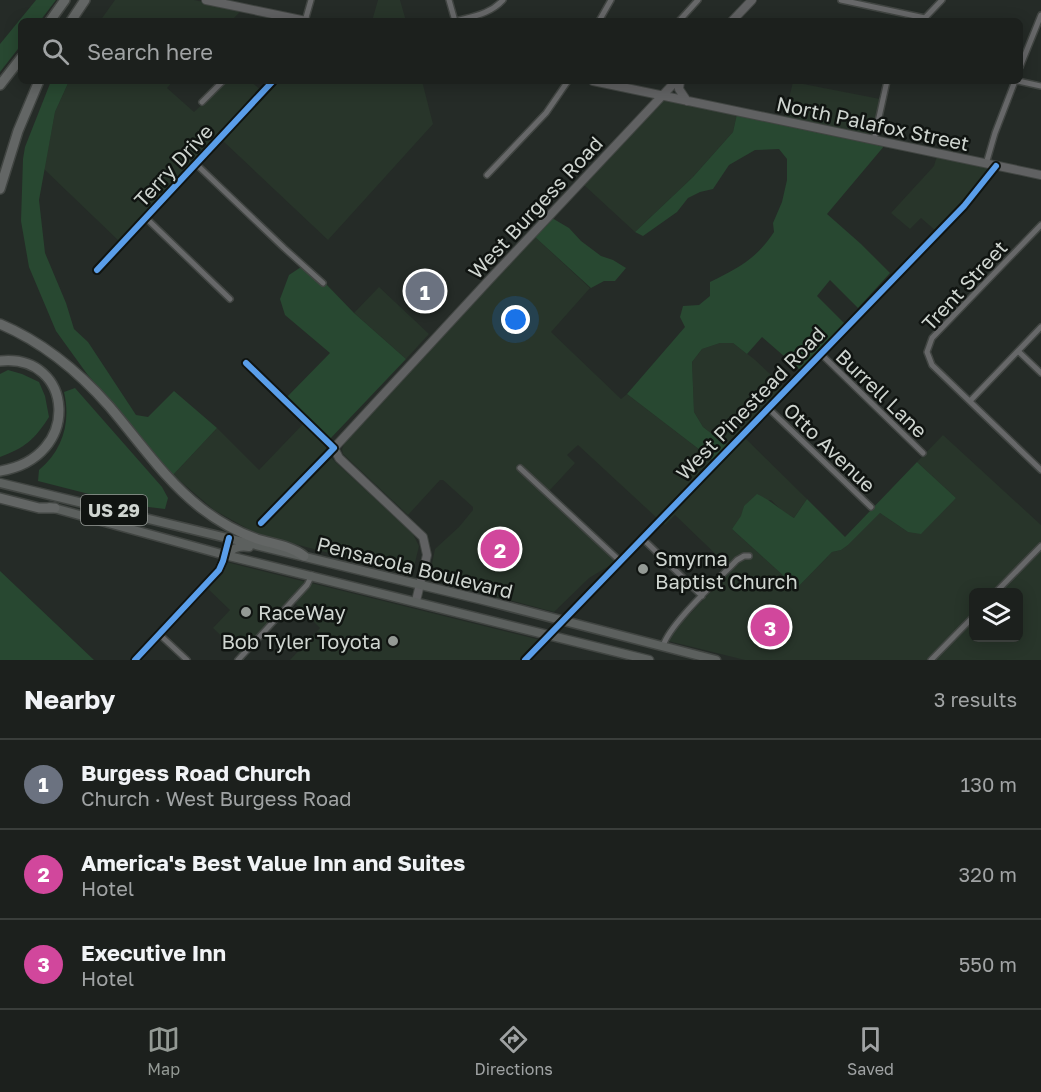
<!DOCTYPE html>
<meta charset="utf-8">
<style>
:root{--surface:#1c201d;--page:#252826;--text:#f1f3f6;--muted:#a0a3a4;--line:#3a3e3b;--accent:#949a95}
body{margin:0;font-family:"Golos Text",sans-serif;background:var(--page);color:var(--text)}
.controls{position:absolute;right:18px;bottom:18px;display:grid;overflow:hidden;border-radius:9px;box-shadow:0 3px 15px #0003}
.controls button{width:54px;height:54px;display:grid;place-items:center;padding:0;border:0;border-bottom:2px solid var(--line);background:var(--surface);color:var(--text);font:30px sans-serif}
.you{position:absolute;left:516px;top:320px;width:21px;height:21px;margin:-15px;border:4px solid #fff;border-radius:50%;background:#1a73e8;box-shadow:0 0 0 9px #1a73e833}
.badge{display:grid;place-items:center;width:39px;height:39px;border-radius:50%;background:var(--accent);color:#fff;font-size:20px;font-weight:700}
.pin{position:absolute;translate:-50% -50%;border:3px solid #fff;box-shadow:0 2px 6px #0006}
.list{margin:0;padding:0;list-style:none}
h2{display:flex;justify-content:space-between;align-items:center;height:78px;margin:0;padding:0 24px;font-size:26px}
h2 small{font-size:20px;font-weight:400;color:var(--muted)}
.list li{display:grid;grid-template-columns:39px 1fr auto;gap:18px;align-items:center;box-sizing:border-box;height:90px;padding:0 24px;border-top:2px solid var(--line)}
.list b{display:block;font-size:22px;white-space:nowrap}
.list p{margin:0;font-size:20px;white-space:nowrap;color:var(--muted)}
.list em{font-size:20px;font-style:normal;color:var(--muted)}
.icon{flex:none;width:33px;height:33px;fill:none;stroke:currentColor;stroke-width:2;stroke-linecap:round;stroke-linejoin:round}
.map{position:relative;flex:none;width:1041px;height:660px;overflow:hidden}
.search{position:absolute;background:var(--surface);box-shadow:0 3px 15px #0003;left:18px;right:18px;top:18px;height:66px;display:flex;align-items:center;gap:15px;box-sizing:border-box;padding:0 21px;border-radius:9px;color:var(--muted);font-size:22px}
.sheet{height:348px;background:var(--surface)}
nav{display:flex;justify-content:space-around;align-items:center;box-sizing:border-box;height:84px;border-top:2px solid var(--line);background:var(--surface);font-size:16px;color:var(--muted)}
nav a{display:grid;justify-items:center;gap:3px}
nav .on{color:var(--accent)}
.map>svg:first-child{display:block}
.built{fill:#28352a}
.green{fill:#284831}
.lines{fill:none;stroke-linecap:round;stroke-linejoin:round}
.street-casing{stroke:#414542;stroke-width:8}
.secondary-casing{stroke:#414542;stroke-width:10}
.primary-casing{stroke:#414542;stroke-width:11}
.highway-casing{stroke:#414542;stroke-width:12}
.street{stroke:#676869;stroke-width:5}
.secondary{stroke:#606162;stroke-width:8}
.primary{stroke:#5c605e;stroke-width:8}
.highway{stroke:#636665;stroke-width:9}
.cycleway-casing{stroke:#101411;stroke-width:10}
.cycleway{stroke:#5a9eea;stroke-width:6}
.poi-dot{fill:#949a95;stroke:#101411;stroke-width:2}
.labels{text-anchor:middle;dominant-baseline:central;stroke-width:5;stroke-linejoin:round;paint-order:stroke}
.shield{fill:#101411;stroke:#969b97;stroke-width:1.5}
.shield-label{font-size:18px;font-weight:bold;fill:#cfd5d0}
.street-label{font-size:20px;fill:#cfd5d0;stroke:#101411}
.poi-label{font-size:20px;fill:#cfd5d0;stroke:#101411;text-anchor:start}
</style>
<div class="map">
<svg width="1041" height="660" viewBox="0 0 1041 660">
<rect width="100%" height="100%" fill="#252b27"/>
<path class="built" d="M115,0H194L242,10L231,21H100Z
M378,0H400L406,21H372Z
M69,81H173L167,88L194,112L227,81H250L261,90L120,242L44,169L55,112Z
M276,81H422L433,124L328,240L222,140Z
M793,82L880,99L872,137L784,119Z
M665,99L737,114L733,132L693,177L635,232L584,185Z
M937,156L991,168L979,185L936,231L921,218L910,229L891,213L934,166Z
M535,237L590,288L551,332L621,399L627,394L713,460L658,519L578,445L567,455L575,463L549,491L520,465L517,469L617,561L589,578L554,612L429,579L435,549L459,527L473,510V507L443,480H440L408,515L343,454L342,449L346,440Z
M379,287L429,334L406,359L354,313Z
M720,343H733L754,359L784,387L728,446L703,427L694,412L692,362L702,349Z
M304,423L326,444L327,451L258,523L262,526L330,457L413,534L419,546L412,575L257,534L214,510L173,475L217,428L259,470Z
M943,435L1041,525V542L993,592H974L973,612L928,660H745L668,641L671,634L739,562L746,558L751,559L752,555L742,553L728,566L675,515L665,525L662,523L718,464L720,465L744,437L807,499L794,518L783,512L771,500L744,506L742,516L732,529L797,588L832,552L841,550L848,545L880,513L908,532L956,498L917,462Z
M1041,550V660H935L973,620L974,638H1018V592H1000Z
M226,562L306,582L240,654L213,628L230,610L206,587Z
M311,583L540,640L521,660H290L320,628L295,603Z"/>
<path class="green" d="M36,0H56L40,21H21V45L0,72V44Z
M51,81H69L55,112L39,200L45,253L66,303L74,329L88,342L136,415L148,417L174,391L217,428L173,475L87,374L56,331L29,267L21,221L23,159L25,147Z
M737,114L885,145L827,214L861,244L890,273L858,308L830,280L817,296L845,324L800,370L762,337L747,354L733,343H720L702,349L692,362L694,412L703,427L728,446L713,460L627,394L685,327L680,317L683,306L699,305L710,296V282C740,267 755,260 774,232L773,223L782,202L787,180V159L779,149L755,150L729,165L713,189L700,192L688,198L677,212L643,236L635,232L693,177L733,132Z
M552,218L569,228L581,241L601,256L613,260L626,268L615,281H604L591,288L535,237Z
M301,267L323,286L326,284L354,313L406,359L329,440L286,398L330,353L285,315L280,299L289,275Z
M8,370L22,374L39,382L45,396L49,417C35,439 25,448 0,457V374Z
M75,388L162,487L168,498L165,509L132,505L38,481L39,470C63,450 71,422 64,392Z
M917,462L956,498L921,534L908,532L880,513L848,545L841,550L832,552L797,588L732,529L741,516L744,506L757,494C771,500 780,510 794,518L807,499L845,537Z
M0,571L94,660H0Z"/>
<g class="lines">
<g class="street-casing">
<path id="street" d="M449,0L455,21
M841,0L925,18
M305,21L311,0
M456,21C474,16 490,14 503,0
M599,21L611,0
M679,21L698,0
M922,21L942,0
M1020,67L1041,15
M1018,81L1041,86
M202,102L223,81
M874,140L887,81
M196,164L284,248L323,283
M986,164L995,133L1015,81
M487,175L546,113L568,81
M146,218L230,299
M1041,225L932,338L927,352L932,365L1041,470
M97,270L273,81
M1018,351L1041,373
M821,354L923,453
M246,363L334,448L261,523
M970,401L1041,327
M768,408L871,507
M520,468L620,561
M643,539L702,596
M996,592L1041,546
M159,634L187,660
M663,646C670,623 718,580 737,560L744,556H749
M238,660L307,585L312,575
M525,660L964,206L996,166
M931,660L974,616"/>
</g>
<g class="secondary-casing">
<path id="secondary" d="M206,0L306,21
M732,21L752,0
M593,81L1041,175
M680,81L679,89L687,101
M416,601L427,555L423,537L339,458L334,448L490,279L676,81
M135,660L219,570L223,561L229,538"/>
</g>
<g class="primary-casing">
<path id="primary" d="M0,483L479,599L716,660
M50,507L225,555L649,660
M225,555C233,549 238,545 249,547"/>
</g>
<g class="highway-casing">
<path id="highway" d="M50,21L65,0
M71,21L85,0
M0,85L21,58
M0,189L18,131L39,81
M0,324C43,342 78,371 109,406C139,441 165,480 201,508C219,522 237,532 257,539C273,544 291,546 304,556
M0,361C74,353 83,458 0,471
M0,498L39,508H55"/>
</g>
<use href="#street" class="street"/>
<use href="#secondary" class="secondary"/>
<use href="#primary" class="primary"/>
<use href="#highway" class="highway"/>
<g class="cycleway-casing">
<path id="cycleway" d="M97,270L273,81
M246,363L334,448L261,523
M135,660L219,570L223,561L229,538
M525,660L964,206L996,166"/>
</g>
<use href="#cycleway" class="cycleway"/>
</g>
<g class="poi-dot">
<circle cx="643" cy="569" r="6"/>
<circle cx="246" cy="612" r="6"/>
<circle cx="393" cy="641" r="6"/>
</g>
<g class="labels">
<rect class="shield" x="81" y="495" width="66" height="30" rx="4.5"/>
<g class="shield-label">
<text x="114" y="510">US 29</text>
</g>
<g class="street-label">
<text transform="translate(873 123) rotate(12)">North Palafox Street</text>
<text transform="translate(173 165) rotate(-47)">Terry Drive</text>
<text transform="translate(535 207) rotate(-47)">West Burgess Road</text>
<text transform="translate(964 285) rotate(-47)">Trent Street</text>
<text transform="translate(882 393) rotate(44)">Burrell Lane</text>
<text transform="translate(750 403) rotate(-46)">West Pinestead Road</text>
<text transform="translate(830 447) rotate(44)">Otto Avenue</text>
<text transform="translate(415 567) rotate(14)">Pensacola Boulevard</text>
</g>
<g class="poi-label">
<text x="655" y="558">Smyrna<tspan x="655" dy="23">Baptist Church</tspan></text>
<text x="258" y="612">RaceWay</text>
<text x="381" y="641" text-anchor="end">Bob Tyler Toyota</text>
</g>
</g>
</svg>
<div class="controls">
<button><svg class="icon" aria-label="layers" viewBox="0 0 24 24"><path d="M12 4l9 5-9 5-9-5zM3 14l9 5 9-5"/></svg></button>
</div>
<div class="you"></div>
<div class="pin badge" style="left:425px;top:291px;background:#6b7280">1</div>
<div class="pin badge" style="left:500px;top:549px;background:#d1479c">2</div>
<div class="pin badge" style="left:770px;top:627px;background:#d1479c">3</div>
<div class="search"><svg class="icon" aria-label="search" viewBox="0 0 24 24"><circle cx="10" cy="10" r="6"/><path d="M15 15l6 6"/></svg>Search here</div>
</div>
<section class="sheet">
<h2>Nearby<small>3 results</small></h2>
<ul class="list">
<li><span class="badge" style="background:#6b7280">1</span><div><b>Burgess Road Church</b><p>Church · West Burgess Road</p></div><em>130 m</em></li>
<li><span class="badge" style="background:#d1479c">2</span><div><b>America's Best Value Inn and Suites</b><p>Hotel</p></div><em>320 m</em></li>
<li><span class="badge" style="background:#d1479c">3</span><div><b>Executive Inn</b><p>Hotel</p></div><em>550 m</em></li>
</ul>
</section>
<nav>
<a class="on"><svg class="icon" aria-label="map" viewBox="0 0 24 24"><path d="M3 6l6-2 6 2 6-2v14l-6 2-6-2-6 2zM9 4v14M15 6v14"/></svg>Map</a>
<a><svg class="icon" aria-label="directions" viewBox="0 0 24 24"><path d="M12 3l9 9-9 9-9-9zM9 14v-3h6M13 9l2 2-2 2"/></svg>Directions</a>
<a><svg class="icon" aria-label="saved" viewBox="0 0 24 24"><path d="M7 4h10v16l-5-4-5 4z"/></svg>Saved</a>
</nav>
